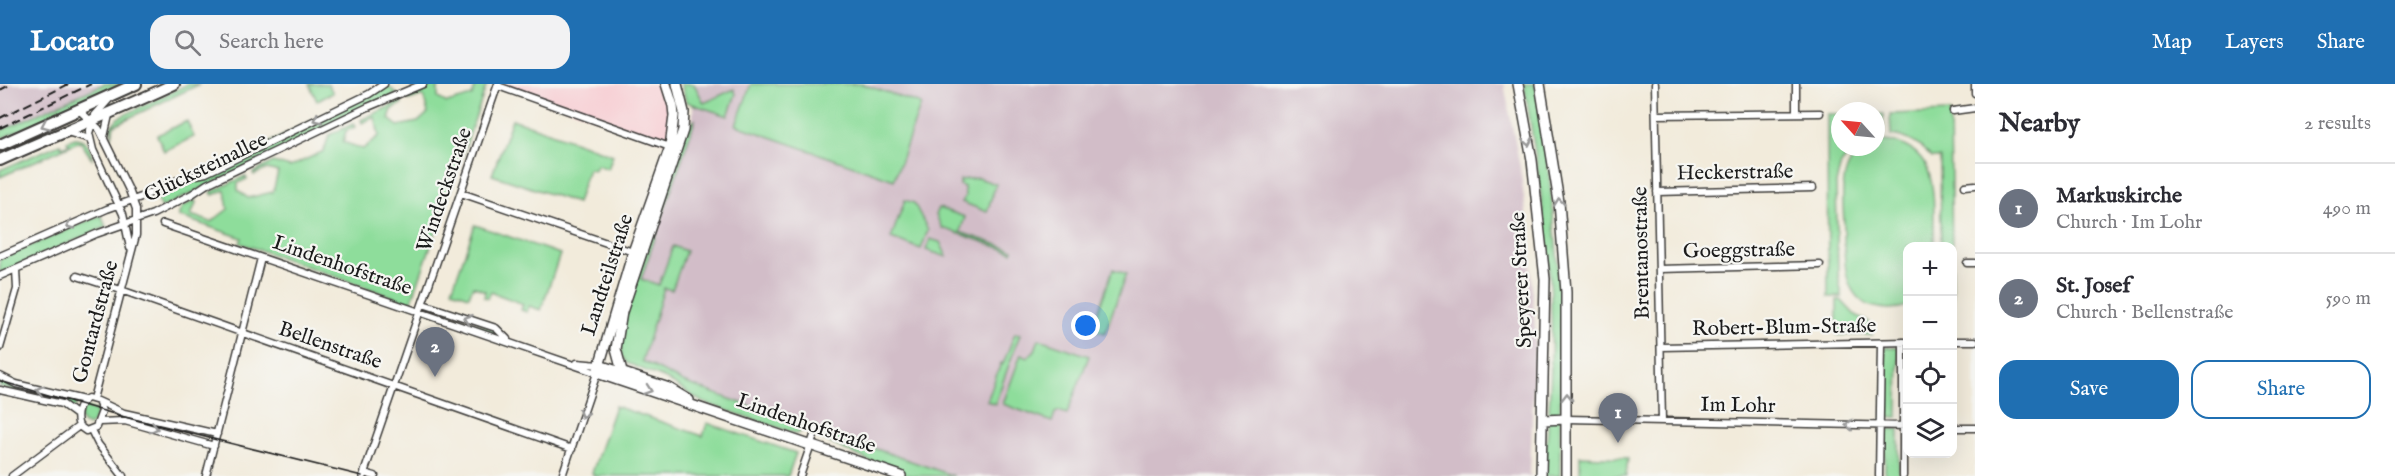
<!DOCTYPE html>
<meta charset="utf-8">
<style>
:root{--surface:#fff;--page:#f2f2f3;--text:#2b2b33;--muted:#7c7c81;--line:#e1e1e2;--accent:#1f6fb2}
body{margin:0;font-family:"IM FELL English",serif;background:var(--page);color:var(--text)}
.controls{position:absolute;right:18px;bottom:18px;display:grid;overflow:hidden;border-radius:12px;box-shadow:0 6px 24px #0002}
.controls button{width:54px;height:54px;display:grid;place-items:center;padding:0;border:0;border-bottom:2px solid var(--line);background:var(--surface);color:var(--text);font:30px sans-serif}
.compass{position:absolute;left:1831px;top:18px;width:54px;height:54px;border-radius:50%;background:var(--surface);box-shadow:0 6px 24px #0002;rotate:297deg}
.you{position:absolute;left:1086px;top:242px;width:21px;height:21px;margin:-15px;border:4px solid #fff;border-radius:50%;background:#1a73e8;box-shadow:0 0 0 9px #1a73e833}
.badge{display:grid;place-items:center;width:39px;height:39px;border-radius:50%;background:var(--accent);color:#fff;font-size:20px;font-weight:700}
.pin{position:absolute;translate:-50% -50px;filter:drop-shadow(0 2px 3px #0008)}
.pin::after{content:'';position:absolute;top:32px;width:21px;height:18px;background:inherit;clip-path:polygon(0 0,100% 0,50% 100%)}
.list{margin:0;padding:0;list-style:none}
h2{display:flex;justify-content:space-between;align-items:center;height:78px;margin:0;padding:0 24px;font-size:26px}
h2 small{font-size:20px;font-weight:400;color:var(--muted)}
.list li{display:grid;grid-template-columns:39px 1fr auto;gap:18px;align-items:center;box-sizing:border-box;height:90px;padding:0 24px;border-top:2px solid var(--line)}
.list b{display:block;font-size:22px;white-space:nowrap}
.list p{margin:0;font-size:20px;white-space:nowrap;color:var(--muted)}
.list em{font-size:20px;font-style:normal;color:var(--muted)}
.actions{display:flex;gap:12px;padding:18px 24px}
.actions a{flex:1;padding:14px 0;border:2px solid var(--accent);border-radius:18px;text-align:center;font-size:21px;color:var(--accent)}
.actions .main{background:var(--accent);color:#fff}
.icon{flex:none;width:33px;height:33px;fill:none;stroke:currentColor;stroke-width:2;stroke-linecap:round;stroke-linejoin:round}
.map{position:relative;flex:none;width:1975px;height:392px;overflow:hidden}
header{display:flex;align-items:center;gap:36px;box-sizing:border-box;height:84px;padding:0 30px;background:var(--accent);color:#fff}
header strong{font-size:28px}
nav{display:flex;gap:33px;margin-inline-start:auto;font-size:21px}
.search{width:420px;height:54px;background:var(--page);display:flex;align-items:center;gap:15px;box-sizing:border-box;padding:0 21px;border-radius:18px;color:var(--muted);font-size:22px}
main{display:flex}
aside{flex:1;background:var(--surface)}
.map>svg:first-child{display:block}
.built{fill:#f7cfd4}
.industrial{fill:#d2bdc8}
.green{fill:#8edd9b;stroke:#557c5c;stroke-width:1.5}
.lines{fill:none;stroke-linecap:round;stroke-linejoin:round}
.street-casing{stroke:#3c3b39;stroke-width:9}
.secondary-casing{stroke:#3c3b39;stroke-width:12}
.primary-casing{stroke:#3c3b39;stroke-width:14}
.street{stroke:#fff;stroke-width:6}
.secondary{stroke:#fff;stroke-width:9}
.primary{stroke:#fff;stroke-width:10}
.tram{stroke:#1c1c1c;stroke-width:1.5}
.rail{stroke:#1c1c1c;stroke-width:2;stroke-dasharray:9 4.5;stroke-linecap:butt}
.oneway{stroke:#999}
.labels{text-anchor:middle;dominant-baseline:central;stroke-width:4.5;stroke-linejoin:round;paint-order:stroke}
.street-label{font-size:21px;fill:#1c1c1c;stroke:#f6f6f2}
</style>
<header>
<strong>Locato</strong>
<div class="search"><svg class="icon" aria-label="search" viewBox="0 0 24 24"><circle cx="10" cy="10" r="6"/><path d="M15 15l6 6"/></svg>Search here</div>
<nav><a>Map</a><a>Layers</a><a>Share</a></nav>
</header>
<main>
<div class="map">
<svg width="1975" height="392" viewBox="0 0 1975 392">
<rect width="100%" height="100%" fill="#f6f6f2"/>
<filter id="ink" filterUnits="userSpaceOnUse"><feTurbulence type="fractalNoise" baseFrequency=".0167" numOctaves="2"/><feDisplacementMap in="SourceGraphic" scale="12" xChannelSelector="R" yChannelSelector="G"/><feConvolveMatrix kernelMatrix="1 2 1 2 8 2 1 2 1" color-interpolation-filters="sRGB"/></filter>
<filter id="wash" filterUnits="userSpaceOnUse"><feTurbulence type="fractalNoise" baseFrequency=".008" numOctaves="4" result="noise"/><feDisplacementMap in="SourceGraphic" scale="24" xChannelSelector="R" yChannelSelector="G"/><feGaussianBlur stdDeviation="1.35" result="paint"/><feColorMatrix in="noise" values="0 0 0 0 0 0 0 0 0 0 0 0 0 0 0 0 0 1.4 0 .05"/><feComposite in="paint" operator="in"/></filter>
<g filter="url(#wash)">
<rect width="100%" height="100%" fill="#f2ebdb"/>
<path class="built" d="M500,0H664L670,17L669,60Z"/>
<path class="industrial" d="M0,0H104L29,36L28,34L0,47Z
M688,0H1504L1520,83L1527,137L1535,244L1530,392H949L683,299L633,278L640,194L693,40V18Z"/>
<path class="green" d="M104,0H122L0,55V47Z
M188,0H200L114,41L112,53L111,42L118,34Z
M309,0H328L333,9L317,17Z
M386,0L397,10L161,124L156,112L187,97L205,91Z
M436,0H444L438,3V14L447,19L472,12L476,0H487L411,219L240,159L242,154L178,132L182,123L195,116L196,119L191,131L211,138L228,125L225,106L213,111L211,108L245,92L247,95L238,99V106L248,114L273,108L278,88L267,85L254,91L253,89L273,78L290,83L324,67L329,51L353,40L355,43L346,47L343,58L363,65L379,52L375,33L362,39L361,36L401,17L402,20L392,25L389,35L398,42L418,38L428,29L423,11L409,16L408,13Z
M681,0H694L704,19L734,5L736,10L728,32L686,18Z
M751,0H862L921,20L894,96L736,41Z
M1524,0H1535L1545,51L1561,209L1560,392H1544C1550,327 1554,260 1550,195C1545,130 1535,65 1524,0Z
M1950,28L1953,249L1952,162H1941L1940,74H1932C1920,61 1909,53 1891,51L1890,30Z
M1827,30H1840V63H1854L1841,80L1836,99L1838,190L1842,213H1828Z
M1876,30H1883L1884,50L1876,51Z
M73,35L75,37L0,70V67Z
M512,35L613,71L608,85L597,81L595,86L588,85L577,119L492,91Z
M695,36L641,195L659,201L673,162L686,167L672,206L664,204L642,277L683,298L805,342V345L797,350L702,318L666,295L627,279L622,272L621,259L624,234L687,40Z
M187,37L194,53L164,67L157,51Z
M75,54C86,54 92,65 92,75L80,57L0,93V86L60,60L62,63L69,60L67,57Z
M1885,57C1941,62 1933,115 1934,156V162H1908L1907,222C1895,226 1883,226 1871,222C1839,210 1845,166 1844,139C1843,119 1840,97 1850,79C1856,69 1864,63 1876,63V60Z
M978,94L996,100L987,128L962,118L965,112L964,103L960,101V96Z
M905,116L914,119L928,146L921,165L891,154Z
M939,124L965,133L960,148L1013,166L1012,168L942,144L936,131Z
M101,131L106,143L0,189V175Z
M475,141L560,170L541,226L529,222L527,228L521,226L523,220L491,208L488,214L484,213L485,207L473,202L469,212L452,206Z
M930,155L940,158L947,173L926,166Z
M1113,185L1126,190L1105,249L1092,245Z
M1837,216H1841L1854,230L1869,238L1872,251H1837Z
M428,223L495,246L500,252L427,226Z
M1015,249L1020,250L995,320L987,317L1001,279L1003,280Z
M1039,255L1089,272L1067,330L1059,327L1055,329L1052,338L1003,320L1021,270L1028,273L1035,266Z
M1885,263H1899L1898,333L1885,334Z
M0,294L78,317L74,325L61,318L0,303Z
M83,322L97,327L93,339L88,342L84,340L80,335Z
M615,322L703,352L707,339L796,369L788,392H594L592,389Z
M825,345L830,349L954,392H912L878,381L817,353Z
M1885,345H1899V392H1885Z
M1580,372L1628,374L1626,392H1580Z"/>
</g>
<g filter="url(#ink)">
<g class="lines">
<g class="street-casing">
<path id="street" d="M1655,0L1662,337
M1796,0V28
M1975,0V9
M498,2L670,63
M113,11L95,31L89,49L93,66L123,130L130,164
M79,26L99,45L129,106L136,125V151L93,315
M1953,27L1975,24
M1656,31L1820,29
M67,48L90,55
M104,53L109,31
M1965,102L1975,101
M1657,108L1813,104
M461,109L633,168
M163,140L597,289L562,392
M0,172L107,125L144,112L182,94L206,89L369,10L384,0
M1967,179H1975
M1659,185L1820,181
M0,192L96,150L153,130L192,110L207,100L368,23L423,0
M77,192L121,206L572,365
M423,220L496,244L507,255
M1952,257H1975
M1903,258V392
M1661,263L1908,258
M0,264L17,205L16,185
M577,279L599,281
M0,292L16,300L84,316
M0,306L62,320L77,331
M88,314L98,317L102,327L96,343L86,347L79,342C75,332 78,319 88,314Z
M98,317L124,329L217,350
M1567,335L1908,342
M99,338L125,337L214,362
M1952,344H1975
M91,346L98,360L123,392
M364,389L375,392
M12,392L79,342
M206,392L261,174
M363,392L498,0
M800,392L817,343
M1879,392L1881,259"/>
</g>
<g class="secondary-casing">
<path id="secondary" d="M666,0L673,22L674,32L670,63L633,168L597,289L901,392
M1518,0L1532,76L1545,195L1541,392
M1540,0L1559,118L1566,208V392
M599,281L669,304L689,316
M622,287L616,265L622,228L683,46L684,28L677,0
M1543,336L1567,335"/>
</g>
<g class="primary-casing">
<path id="primary" d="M0,61L136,0
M0,76C58,50 117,27 174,0"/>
</g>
<use href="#street" class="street"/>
<use href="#secondary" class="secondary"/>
<use href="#primary" class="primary"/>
<path class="tram" d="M0,297L121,332L362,392"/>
<path class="rail" d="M0,6L12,0
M0,34L69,0
M0,44L91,0"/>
</g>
<defs><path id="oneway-chevron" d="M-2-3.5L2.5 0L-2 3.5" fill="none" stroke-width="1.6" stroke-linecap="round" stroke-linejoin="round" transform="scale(1.5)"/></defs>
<g class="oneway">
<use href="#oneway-chevron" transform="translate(317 35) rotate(154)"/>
<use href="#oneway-chevron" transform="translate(45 41) rotate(156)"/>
<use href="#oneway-chevron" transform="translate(1528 58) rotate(80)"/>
<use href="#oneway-chevron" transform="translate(1559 118) rotate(-96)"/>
<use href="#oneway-chevron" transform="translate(70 141) rotate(156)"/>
<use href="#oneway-chevron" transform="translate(468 235) rotate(-161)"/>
<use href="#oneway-chevron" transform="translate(40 306) rotate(-165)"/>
<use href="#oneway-chevron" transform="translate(648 306) rotate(19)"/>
<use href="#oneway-chevron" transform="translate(1567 313) rotate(-90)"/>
<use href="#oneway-chevron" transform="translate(583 330) rotate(109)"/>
<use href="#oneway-chevron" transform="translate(1849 341) rotate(-179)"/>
<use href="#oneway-chevron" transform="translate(154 344) rotate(15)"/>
</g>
</g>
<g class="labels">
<g class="street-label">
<text transform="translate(206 84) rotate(-26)">Glücksteinallee</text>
<text transform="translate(1735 89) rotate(-1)">Heckerstraße</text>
<text transform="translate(445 106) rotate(-71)">Windeckstraße</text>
<text transform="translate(1739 167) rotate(-1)">Goeggstraße</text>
<text transform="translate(1642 169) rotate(-91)">Brentanostraße</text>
<text transform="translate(342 182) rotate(19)">Lindenhofstraße</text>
<text transform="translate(608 191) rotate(-72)">Landteilstraße</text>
<text transform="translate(1522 196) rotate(-93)">Speyerer Straße</text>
<text transform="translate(96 238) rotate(-75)">Gontardstraße</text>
<text transform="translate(1784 244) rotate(-1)">Robert-Blum-Straße</text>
<text transform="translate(330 262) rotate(19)">Bellenstraße</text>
<text transform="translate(1738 322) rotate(1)">Im Lohr</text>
<text transform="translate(806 340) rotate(19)">Lindenhofstraße</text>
</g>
</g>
</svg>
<div class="controls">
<button>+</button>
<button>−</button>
<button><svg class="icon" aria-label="locate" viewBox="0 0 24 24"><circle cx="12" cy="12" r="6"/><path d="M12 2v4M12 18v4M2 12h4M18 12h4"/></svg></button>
<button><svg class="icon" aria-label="layers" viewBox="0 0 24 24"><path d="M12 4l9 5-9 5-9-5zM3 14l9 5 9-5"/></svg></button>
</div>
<svg class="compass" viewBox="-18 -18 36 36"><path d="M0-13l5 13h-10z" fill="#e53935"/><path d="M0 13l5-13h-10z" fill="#7c7c81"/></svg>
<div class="you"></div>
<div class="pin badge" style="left:1618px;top:359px;background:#6b7280">1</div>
<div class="pin badge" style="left:435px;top:293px;background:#6b7280">2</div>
</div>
<aside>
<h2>Nearby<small>2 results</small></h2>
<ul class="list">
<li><span class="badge" style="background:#6b7280">1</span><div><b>Markuskirche</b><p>Church · Im Lohr</p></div><em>490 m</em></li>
<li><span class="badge" style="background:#6b7280">2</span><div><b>St. Josef</b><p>Church · Bellenstraße</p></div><em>590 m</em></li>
</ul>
<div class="actions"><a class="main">Save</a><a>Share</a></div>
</aside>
</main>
